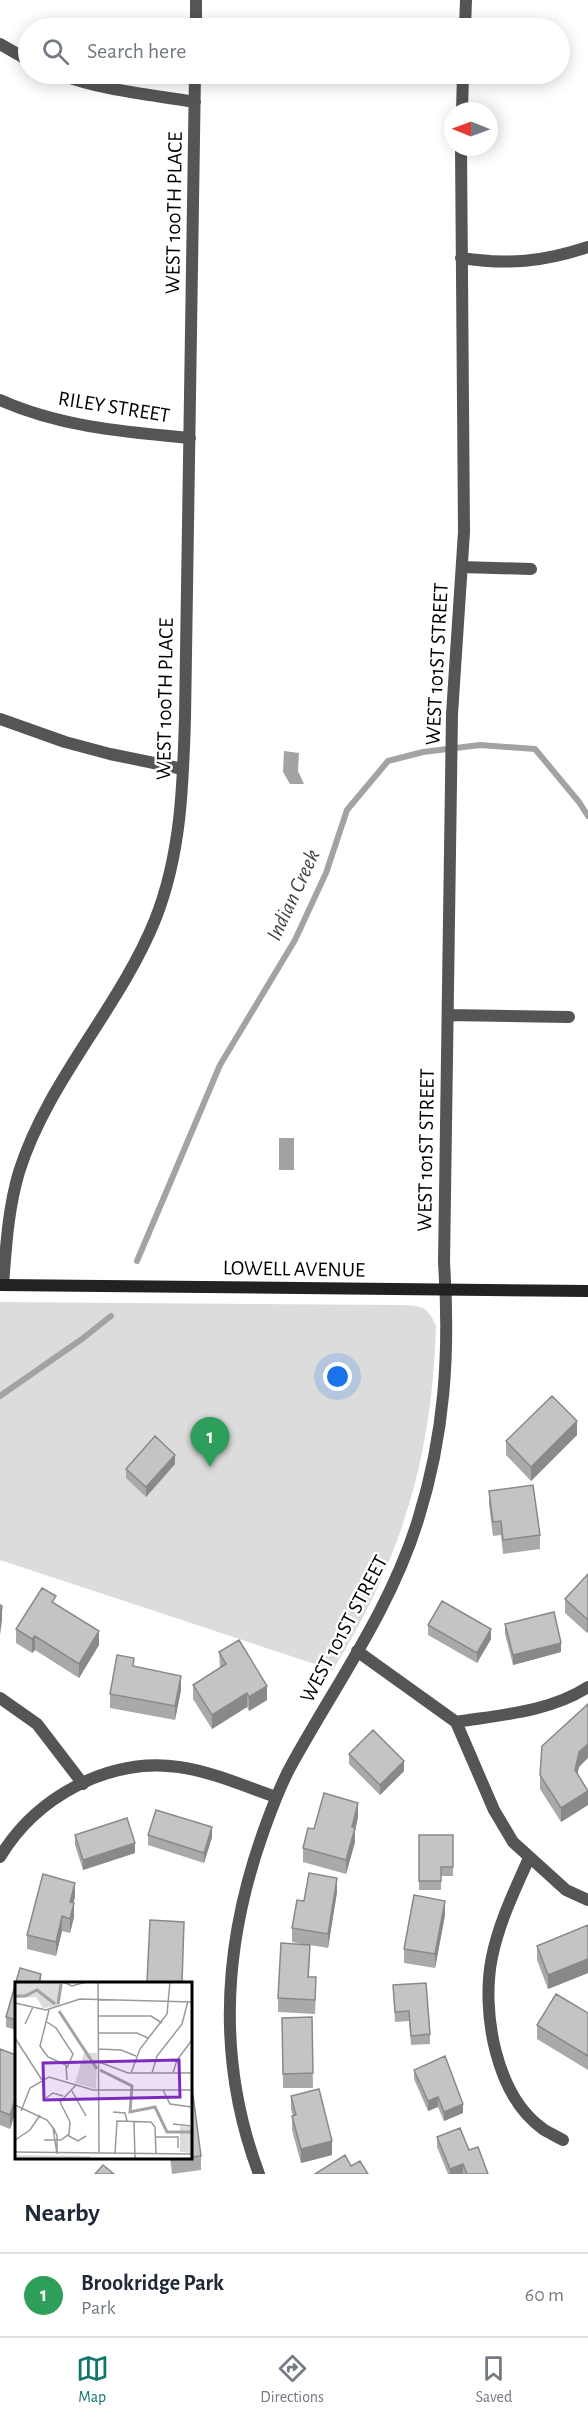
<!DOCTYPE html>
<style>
:root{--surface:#fff;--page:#f2f2f3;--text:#1f2937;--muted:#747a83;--line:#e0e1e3;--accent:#0f766e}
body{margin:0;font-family:"Alegreya Sans",sans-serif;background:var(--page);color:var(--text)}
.compass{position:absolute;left:444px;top:102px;width:54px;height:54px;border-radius:50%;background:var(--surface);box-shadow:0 3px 15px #0003;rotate:271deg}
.you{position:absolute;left:338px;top:1377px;width:21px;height:21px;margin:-15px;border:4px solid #fff;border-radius:50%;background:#1a73e8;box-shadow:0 0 0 9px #1a73e833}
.badge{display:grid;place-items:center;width:39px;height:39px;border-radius:50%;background:var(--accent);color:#fff;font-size:20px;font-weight:700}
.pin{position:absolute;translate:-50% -50px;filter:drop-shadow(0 2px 3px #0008)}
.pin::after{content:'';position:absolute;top:32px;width:21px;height:18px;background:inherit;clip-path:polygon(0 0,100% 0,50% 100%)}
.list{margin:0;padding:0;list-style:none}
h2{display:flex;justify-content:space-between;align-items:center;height:78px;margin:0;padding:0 24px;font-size:26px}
h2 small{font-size:20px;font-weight:400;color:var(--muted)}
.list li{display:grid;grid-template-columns:39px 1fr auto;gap:18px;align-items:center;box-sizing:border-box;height:84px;padding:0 24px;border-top:2px solid var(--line)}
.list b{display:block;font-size:22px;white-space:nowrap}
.list p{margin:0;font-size:20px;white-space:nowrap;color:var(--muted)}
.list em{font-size:20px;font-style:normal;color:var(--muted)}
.icon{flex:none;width:33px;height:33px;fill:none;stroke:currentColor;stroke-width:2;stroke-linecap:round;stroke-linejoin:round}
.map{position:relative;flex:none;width:588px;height:2174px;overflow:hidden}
.search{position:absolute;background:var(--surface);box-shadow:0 3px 15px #0003;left:18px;right:18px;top:18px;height:66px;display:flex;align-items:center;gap:15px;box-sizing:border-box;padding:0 21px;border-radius:33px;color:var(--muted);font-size:22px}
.sheet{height:162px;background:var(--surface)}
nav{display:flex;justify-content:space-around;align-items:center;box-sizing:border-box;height:84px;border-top:2px solid var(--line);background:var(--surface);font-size:16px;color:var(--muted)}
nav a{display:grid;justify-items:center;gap:3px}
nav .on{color:var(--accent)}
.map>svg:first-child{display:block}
.green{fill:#dcdcdc}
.water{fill:#a3a3a3}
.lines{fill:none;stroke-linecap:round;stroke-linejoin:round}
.stream{stroke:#a3a3a3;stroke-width:6}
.street{stroke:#555;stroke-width:12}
.secondary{stroke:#222;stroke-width:12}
.wall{fill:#a9a9a9}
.shaded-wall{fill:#898989}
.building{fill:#c4c4c4;stroke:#898989;stroke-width:1.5}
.labels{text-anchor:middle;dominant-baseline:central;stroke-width:5;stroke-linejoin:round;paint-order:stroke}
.street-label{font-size:21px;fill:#000;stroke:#fff}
.water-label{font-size:22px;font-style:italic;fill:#444;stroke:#fff}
.inset-river{fill:none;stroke:#a3a3a3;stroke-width:3}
.inset-road{fill:none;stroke:#999;stroke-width:1.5}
.view{fill:#7b2cbf;fill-opacity:0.15;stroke:#7b2cbf;stroke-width:3}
.inset-edge{fill:none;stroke:#000;stroke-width:3}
</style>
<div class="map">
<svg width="588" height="2174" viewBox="0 0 588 2174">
<rect width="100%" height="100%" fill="#fff"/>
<path class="green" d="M0,1302L400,1305C421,1306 427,1305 436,1326C432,1457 402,1558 333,1670L0,1560Z"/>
<path class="water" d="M284,751L299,753L298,771L304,784H290L283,772Z
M279,1138H294V1170H279Z"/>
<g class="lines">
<path class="stream" d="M137,1261L220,1065L295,940L326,873L347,810L388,761L423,752L480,745L535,749L579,802L588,816
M0,1396L82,1339L111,1316"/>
<path class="street" d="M196,28V0
M465,28L466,0
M0,44L28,60
M59,74C105,91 147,94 195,102
M462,111L463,74
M461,258C508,265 543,262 588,247
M0,400C60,427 125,432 190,438
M462,567L531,569
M0,719L65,742L110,754L183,769
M448,1015L569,1017
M3,1285C6,1247 8,1209 19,1172C48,1080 119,1009 155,920C181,855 183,786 185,718L195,74
M357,1651L456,1722L494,1810L513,1842L566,1890L588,1900
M0,1698L37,1724L83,1784
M456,1722C499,1715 550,1712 588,1687
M0,1857C36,1797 109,1757 179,1767C213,1772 244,1786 276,1797
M529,1858C515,1890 499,1922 492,1957C481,2010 495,2095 543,2129C549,2133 556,2136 563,2140
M259,2174C216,2060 223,1944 264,1830C272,1808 280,1785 292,1764C336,1684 391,1608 418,1520C445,1434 450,1352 444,1263L452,714L464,532L461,147"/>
<path class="secondary" d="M0,1285L588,1291"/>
</g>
<path class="wall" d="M577,1435L531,1481L506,1455V1441Z
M175,1464L146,1497L126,1478V1469Z
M489,1491L540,1535V1549L503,1554L501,1535L493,1536L489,1505Z
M588,1574V1631L587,1633L565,1613V1599Z
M56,1604L99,1645L79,1678L35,1650L32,1653L16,1643V1629Z
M505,1624L561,1652L513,1665L505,1634Z
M428,1625L491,1639L477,1663L428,1635Z
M219,1652L267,1700L249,1711L247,1707L212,1729L193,1699V1685L220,1668Z
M134,1667L181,1690L175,1720L110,1708V1694Z
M349,1754L404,1771L380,1795L349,1764Z
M579,1767L577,1774L588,1805L561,1822L540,1789V1775Z
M358,1817L355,1831V1842L346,1874L303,1862V1848L314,1829Z
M75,1835L135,1853L83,1870L75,1845Z
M148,1835L212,1837L204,1863L148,1845Z
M419,1835H453V1876H441V1890H419Z
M337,1892L328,1948L310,1945L309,1977L316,1991L315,2014L278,2012V1998L308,1945L292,1942V1928L304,1901Z
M75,1897L73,1903L74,1917L70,1933L62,1931L56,1956L27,1949V1935Z
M445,1915L435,1968L404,1963V1949Z
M588,1925V1973L548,1989L537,1960V1946Z
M20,1968L41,1974V1983H16V2030L6,2027V2017Z
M393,1985L430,2034V2044L411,2045L409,2021L395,2022Z
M588,2013V2070L537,2039V2025Z
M312,2017L313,2088H283L282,2018Z
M0,2049L16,2055V2110L10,2129L0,2125Z
M414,2070L463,2113L444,2121L438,2107L428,2111L414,2079Z
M291,2096L332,2155L301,2163L292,2130V2116H293L291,2110Z
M437,2137L469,2150L488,2174H448L437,2147Z
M201,2156V2170L172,2174L170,2157H190Z"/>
<path class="shaded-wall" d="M577,1421V1435L531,1481V1467Z
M175,1455V1464L146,1497V1487Z
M2,1606V1620L0,1635V1621Z
M588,1617V1631L587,1633V1619Z
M491,1629V1639L477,1663V1653Z
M99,1631V1645L79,1678V1664Z
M35,1636V1650L32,1653V1639Z
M561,1643V1652L513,1665V1655Z
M181,1676V1690L175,1720V1706Z
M267,1686V1700L249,1711V1697Z
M247,1693V1707L212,1729V1715Z
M588,1744V1758L579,1767L575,1784V1770L579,1752Z
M404,1761V1771L380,1795V1785Z
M588,1791V1805L561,1822V1808Z
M358,1803V1817L355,1831V1842L346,1874V1860L352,1827Z
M212,1827V1837L204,1863V1853Z
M135,1843V1853L83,1870V1860Z
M337,1878V1892L328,1948V1934Z
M75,1883V1897L70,1916V1902Z
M445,1901V1915L435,1968V1954Z
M74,1903V1917L70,1933V1919Z
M62,1916V1931L56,1956V1942Z
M588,1959V1973L548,1989V1975Z
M16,2096V2110L10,2129V2115Z
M438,2097V2107L428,2111V2101Z
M463,2104V2113L444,2121V2112Z
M332,2141V2155L301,2163V2149Z
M463,2164V2174H450V2169Z"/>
<path class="building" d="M552,1396L577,1421L531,1467L506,1441Z
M155,1436L175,1455L146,1487L126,1469Z
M533,1485L540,1535L503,1540L501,1521L493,1522L489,1491Z
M588,1574V1617L587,1619L565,1599Z
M42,1588L56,1596L52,1602L99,1631L79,1664L35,1636L32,1639L16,1629Z
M442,1601L491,1629L477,1653L428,1625Z
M0,1605L2,1606L0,1621Z
M554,1612L561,1643L513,1655L505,1624Z
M239,1640L267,1686L249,1697L247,1693L212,1715L193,1685L226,1664L219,1652Z
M117,1655L134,1658L133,1666L181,1676L175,1706L110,1694Z
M588,1704V1744L579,1752L575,1770L588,1791L561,1808L540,1775L542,1746Z
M373,1730L404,1761L380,1785L349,1754Z
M324,1793L358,1803L352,1827L355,1828L346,1860L303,1848L308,1828L314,1829Z
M156,1810L212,1827L204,1853L148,1835Z
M127,1818L135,1843L83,1860L75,1835Z
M419,1835H453V1867H441V1881H419Z
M309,1873L337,1878L328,1934L292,1928L297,1900L304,1901Z
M43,1874L75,1883L70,1902L74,1903L70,1919L62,1916L56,1942L27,1935Z
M414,1895L445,1901L435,1954L404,1949Z
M150,1920L184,1922L182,1983L147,1982Z
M588,1925V1959L548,1975L537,1946Z
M281,1943L310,1945L308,1977H316L315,2000L278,1998Z
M20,1968L41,1974L39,1983H16V2020L6,2017Z
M426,1983L430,2034L411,2036L409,2011L395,2012L393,1985Z
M556,1994L588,2013V2056L537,2025Z
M312,2017L313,2073L283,2074L282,2018Z
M0,2049L16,2055V2096L10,2115L0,2111Z
M445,2056L463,2104L444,2112L438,2097L428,2101L414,2070Z
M319,2089L332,2141L301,2149L292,2116L296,2115L291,2096Z
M190,2095H193L201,2156L190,2157Z
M460,2128L469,2150L478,2147L488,2174H467L463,2164L450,2169L437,2137Z
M345,2155L351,2166L360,2161L368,2174H315Z
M172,2157H189L172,2160Z
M103,2165L114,2174H95Z"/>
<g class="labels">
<g class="street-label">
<text transform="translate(174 213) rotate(-89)">WEST 100TH PLACE</text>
<text transform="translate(114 407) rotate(9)">RILEY STREET</text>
<text transform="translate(437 664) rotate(-87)">WEST 101ST STREET</text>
<text transform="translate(165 699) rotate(-89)">WEST 100TH PLACE</text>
<text transform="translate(426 1150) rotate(-89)">WEST 101ST STREET</text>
<text transform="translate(294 1269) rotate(1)">LOWELL AVENUE</text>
<text transform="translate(344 1629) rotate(-62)">WEST 101ST STREET</text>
</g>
<g class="water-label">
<text transform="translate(293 895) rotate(-65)">Indian Creek</text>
</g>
</g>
<g transform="translate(15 1982)">
<rect width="177" height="177" fill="#fff"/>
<path d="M0,0L48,1L44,24L28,26L21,15L0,16ZM69,71H82L81,107L60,101ZM165,144L177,145V171L165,170ZM0,173L75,174V177H0Z" fill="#dcdcdc"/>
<path class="inset-river" d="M0,14H10L22,8L40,22M43,22L46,2M44,29L82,87M85,88L117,104L115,130L140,125L152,150H177"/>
<path class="inset-road" d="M48,0L57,4L71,0M83,0L84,170M0,21L31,28L65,17L177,20M34,28L25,64L33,75L51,83L52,98M83,34H136L147,41M32,40L41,46L58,72L52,86M10,42L18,25M83,51H122L133,56M0,56L27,98M83,67L106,68L121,74M84,80L113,91H177M116,91L125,67L152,32L155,0M137,91L142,74L167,42L173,19M158,91L162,78L177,58M148,108L155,122L177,125M57,109L71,134M31,116L38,111L48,114M0,123L32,138L39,147L42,154V172L38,146M6,129L15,106L34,95L78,108H177M98,130L110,131L112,139M119,139L120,177M158,142L177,144M52,153L63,159L71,154M141,155H163V166M0,158L15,148L25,133M29,158H46L54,152L55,140L45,120L61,103M0,170L177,172M100,172L102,139L136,140L140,145L141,172"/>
<path class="view" d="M164,78L165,115L29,118L28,81Z"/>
<rect width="177" height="177" class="inset-edge"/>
</g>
</svg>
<svg class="compass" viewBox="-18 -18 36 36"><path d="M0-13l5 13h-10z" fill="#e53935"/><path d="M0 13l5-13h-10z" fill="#747a83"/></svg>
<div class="you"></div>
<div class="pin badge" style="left:210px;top:1467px;background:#2e9e5b">1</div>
<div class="search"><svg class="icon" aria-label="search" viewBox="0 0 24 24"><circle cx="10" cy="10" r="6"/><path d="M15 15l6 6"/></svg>Search here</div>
</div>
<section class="sheet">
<h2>Nearby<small></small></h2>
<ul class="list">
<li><span class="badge" style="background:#2e9e5b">1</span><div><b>Brookridge Park</b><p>Park</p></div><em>60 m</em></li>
</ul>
</section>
<nav>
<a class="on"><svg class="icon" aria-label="map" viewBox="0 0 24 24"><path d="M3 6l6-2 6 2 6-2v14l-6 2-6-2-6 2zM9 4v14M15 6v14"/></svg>Map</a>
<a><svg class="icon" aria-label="directions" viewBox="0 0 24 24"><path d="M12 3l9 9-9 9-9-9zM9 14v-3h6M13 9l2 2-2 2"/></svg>Directions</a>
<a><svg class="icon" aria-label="saved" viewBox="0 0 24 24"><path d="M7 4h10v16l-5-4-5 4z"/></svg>Saved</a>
</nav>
